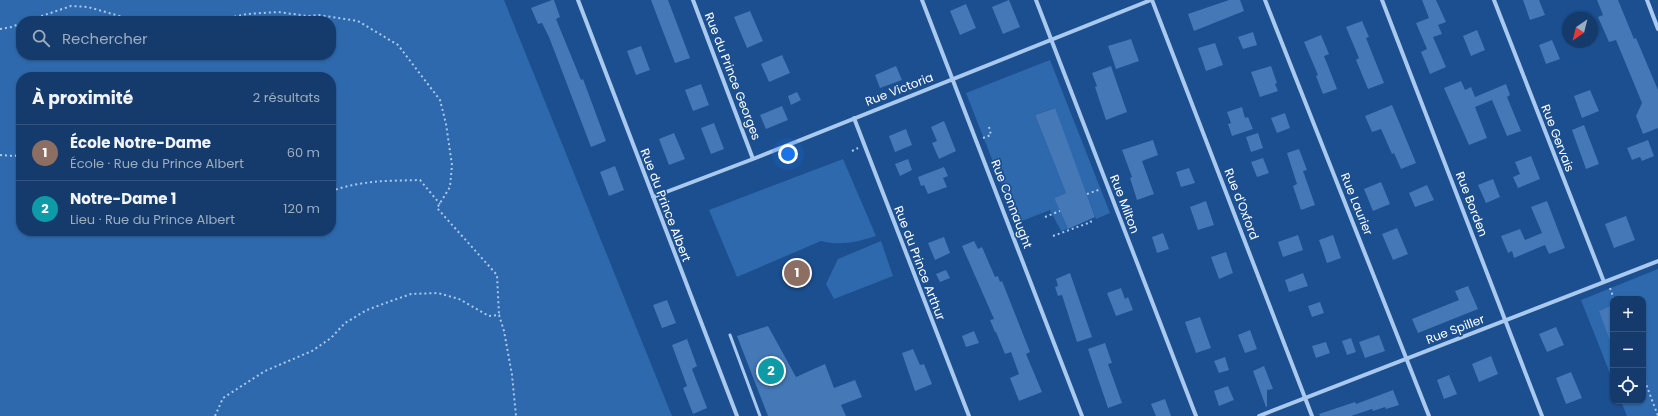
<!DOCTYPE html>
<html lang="fr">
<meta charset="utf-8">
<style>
:root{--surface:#143b6b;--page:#1d4271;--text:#f1f3f6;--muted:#9dadc1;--line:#33557e;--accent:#ffd166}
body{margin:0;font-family:Poppins,sans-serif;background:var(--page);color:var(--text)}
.controls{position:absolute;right:12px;bottom:12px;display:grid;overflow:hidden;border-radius:8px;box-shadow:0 1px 3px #0004}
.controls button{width:36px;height:36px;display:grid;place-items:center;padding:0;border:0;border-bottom:1px solid var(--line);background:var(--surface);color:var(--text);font:20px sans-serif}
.compass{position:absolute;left:1562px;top:12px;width:36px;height:36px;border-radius:50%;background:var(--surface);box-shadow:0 1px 3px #0004;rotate:215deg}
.you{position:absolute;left:788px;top:154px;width:14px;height:14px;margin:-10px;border:3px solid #fff;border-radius:50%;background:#1a73e8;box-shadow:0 0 0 6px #1a73e833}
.badge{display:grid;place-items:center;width:26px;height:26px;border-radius:50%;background:var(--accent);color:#fff;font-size:13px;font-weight:700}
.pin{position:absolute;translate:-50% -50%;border:2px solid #fff;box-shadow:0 1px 4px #0006}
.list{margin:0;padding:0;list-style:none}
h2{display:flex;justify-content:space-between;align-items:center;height:52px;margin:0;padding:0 16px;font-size:17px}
h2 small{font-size:13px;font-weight:400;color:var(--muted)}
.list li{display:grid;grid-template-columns:26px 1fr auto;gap:12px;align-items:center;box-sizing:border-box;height:56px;padding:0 16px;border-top:1px solid var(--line)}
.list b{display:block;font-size:15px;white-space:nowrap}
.list p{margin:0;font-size:13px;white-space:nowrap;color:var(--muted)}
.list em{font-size:13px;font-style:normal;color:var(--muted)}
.icon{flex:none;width:22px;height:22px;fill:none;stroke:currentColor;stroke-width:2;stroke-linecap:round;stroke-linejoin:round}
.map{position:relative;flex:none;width:1658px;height:416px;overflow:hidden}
.search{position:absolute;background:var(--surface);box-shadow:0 1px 3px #0004;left:16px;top:16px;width:320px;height:44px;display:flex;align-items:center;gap:10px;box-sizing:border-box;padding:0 14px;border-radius:16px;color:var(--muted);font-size:15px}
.panel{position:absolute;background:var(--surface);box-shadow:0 1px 3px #0004;left:16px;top:72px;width:320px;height:164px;border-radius:16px}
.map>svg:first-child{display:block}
.green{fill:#2e69ad;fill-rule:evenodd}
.building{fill:#4478b7}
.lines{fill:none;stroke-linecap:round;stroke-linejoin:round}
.path{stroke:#a9c9ee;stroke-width:2;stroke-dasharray:2 3;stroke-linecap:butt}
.lane{stroke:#a9c9ee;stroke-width:3}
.street{stroke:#a9c9ee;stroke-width:4}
.labels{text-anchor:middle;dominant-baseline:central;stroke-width:3.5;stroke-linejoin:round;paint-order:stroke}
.street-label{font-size:12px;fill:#fff;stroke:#1b4f8f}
</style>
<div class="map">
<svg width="1658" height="416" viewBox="0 0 1658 416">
<rect width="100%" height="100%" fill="#1b4f8f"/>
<path class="green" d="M0,0H504L672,416H0ZM21,21H331V55H21ZM21,77H331V231H21Z
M1050,60L1110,213L1096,219L1054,108L1035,115L1066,193L1054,198L1068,229L1061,231L1050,210L1017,223L966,93Z
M843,159L876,236C858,242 840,246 821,241L737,277L709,210Z
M881,241L893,276L834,299L826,284L838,259Z
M1658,269V416H1627L1621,401H1643V299H1613V381L1581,300Z"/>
<path class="building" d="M552,0H554L560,17L556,19L581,80L583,79L606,141L591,147L549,37L542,23L538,24L531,8Z
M651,0H668L690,58L675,63Z
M1009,0L1020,27L1003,34L992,7Z
M1229,0H1240L1244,11L1194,31L1188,14Z
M1422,0H1436L1446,22L1438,25L1442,34L1433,37L1446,67L1430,74L1421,52L1427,49L1416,23L1429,18Z
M1523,0H1539L1545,15L1530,20Z
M1597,0H1618L1634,39L1636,38L1658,90V128L1643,134L1636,116L1642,103L1616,40L1609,42L1598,17L1603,15Z
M966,4L976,28L960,35L950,11Z
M750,11L763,41L747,48L734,17Z
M1362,21L1369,37L1366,38L1384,83L1368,89L1356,60L1359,58L1346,27Z
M1477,30L1485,50L1471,56L1463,36Z
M1253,32L1257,45L1243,49L1238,37Z
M1321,35L1329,54L1324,56L1337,89L1323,94L1316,76L1318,75L1304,42Z
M1131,39L1139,61L1116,69L1108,46Z
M1552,40L1560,59L1546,64L1539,45Z
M1215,43L1223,65L1206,71L1198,48Z
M641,46L650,70L636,75L627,51Z
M782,55L790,73L769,82L761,64Z
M896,66L902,80L880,88L875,75Z
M1111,66L1127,112L1106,120L1095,87L1097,86L1092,73Z
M1271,66L1277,83L1275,84L1278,91L1260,97L1251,72Z
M1461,81L1465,90L1471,87L1475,97L1506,84L1510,95L1507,97L1521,131L1507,136L1492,100L1475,107L1487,138L1469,145L1444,88Z
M701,84L709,105L693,111L685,90Z
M1590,90L1599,111L1582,118L1574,96Z
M797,92L801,100L791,105L788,96Z
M1392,105L1416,163L1401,169L1394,153L1392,154L1381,129L1372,132L1365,116Z
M782,106L788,120L766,129L760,115Z
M1242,107L1245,118L1248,117L1253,129L1232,136L1228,124L1231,123L1227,112Z
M1055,108L1095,217L1068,229L1054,198L1066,193L1035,115Z
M1285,113L1290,128L1277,133L1271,118Z
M944,121L956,151L939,159L932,143L937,141L931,127Z
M714,123L724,149L711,154L701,128Z
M1584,125L1599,164L1586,169L1572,130Z
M906,129L912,145L895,152L889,136Z
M674,133L685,159L669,165L659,139Z
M1258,133L1263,148L1251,152L1246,137Z
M1153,140L1158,155L1142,161L1154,194L1137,200L1130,178L1132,177L1122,150Z
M1648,140L1654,156L1642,161L1640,157L1632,160L1627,148Z
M1299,149L1307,170L1303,171L1315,205L1301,210L1293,186L1297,184L1287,153Z
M1531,156L1540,179L1518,188L1513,177L1520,174L1515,162Z
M1263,158L1269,173L1257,177L1251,162Z
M908,159L912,170L900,176L895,164Z
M615,166L624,190L609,196L600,172Z
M944,167L948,176L943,178L947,187L928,194L924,185L921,186L918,177Z
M1189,168L1195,183L1181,187L1176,172Z
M1493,179L1500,197L1486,203L1478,185Z
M1381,182L1390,204L1373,211L1364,189Z
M1427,185L1434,200L1415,207L1409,193Z
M1206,201L1214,225L1198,230L1190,207Z
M1547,201L1565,248L1549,254L1545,245L1514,258L1512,251L1508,253L1501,236L1520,229L1525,240L1542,233L1531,207Z
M1626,216L1635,240L1614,248L1605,224Z
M1397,228L1408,254L1393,260L1382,234Z
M1163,233L1169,249L1157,253L1152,237Z
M1298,235L1303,250L1283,257L1278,242Z
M1333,235L1341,258L1327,263L1319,240Z
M944,237L950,253L935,260L928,243Z
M974,241L978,249L982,247L995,277L998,276L1000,282L1002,281L1030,352L1026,354L1042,392L1019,401L1010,378L1019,374L1011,352L1005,354L996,332H995L990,320L994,319L962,246Z
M1226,252L1233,273L1219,279L1211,257Z
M946,270L950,278L940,282L936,274Z
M1070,273L1092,337L1077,342L1062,295L1058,296L1055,287L1058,286L1056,279Z
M1303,273L1308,286L1289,292L1285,280Z
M1468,286L1478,309L1418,333L1412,319L1459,300L1455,291Z
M1121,288L1125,299L1128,297L1133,310L1116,316L1107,293Z
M667,300L676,323L662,328L653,305Z
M1320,302L1324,313L1312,317L1308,306Z
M1613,305V346H1612L1599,311Z
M1200,317L1211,348L1196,353L1185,322Z
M768,326L796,377L825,364L834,388L855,380L862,397L841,405L846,416H768L737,336Z
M1556,327L1564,345L1547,352L1539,334Z
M1250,330L1257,349L1245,353L1238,335Z
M974,331L979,343L966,347L962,336Z
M1379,335L1385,351L1365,358L1359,342Z
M1351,338L1356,352L1347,355L1342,341Z
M687,339L697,366L692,369L707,408L693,414L683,388L687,386L672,345Z
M1326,342L1330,353L1316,358L1312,346Z
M1105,343L1112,363L1108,364L1122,403L1108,408L1088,349Z
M913,349L920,365L924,364L932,384L915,391L902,353Z
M1491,356L1498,374L1479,382L1472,364Z
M1225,357L1229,370L1219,373L1214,361Z
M1264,366L1273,389L1267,390V407H1266L1253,371Z
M1571,372L1582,398L1566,404L1556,378Z
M1449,375L1457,394L1444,399L1437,380Z
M1228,386L1234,400L1219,406L1214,391Z
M1393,390L1399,405L1386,409L1385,407L1373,411L1372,409L1351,416H1320L1319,414L1355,402L1356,404Z
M1165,399L1171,416H1156L1151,404Z"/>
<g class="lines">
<path class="path" d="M27,21L71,6L88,7L137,21
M220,21L223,19L247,14L278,12L308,16L319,15L358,21L398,45L440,100L446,124L452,165L450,187L437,208L497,275L499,315
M0,29L12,27L21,23
M983,138L991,135L989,127
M852,151L858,148
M0,155L15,156L21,153
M331,191C364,180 386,181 420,180L440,204
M1087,194L1101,189
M1045,217L1060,211
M1053,236L1091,222L1090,219
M1610,288L1614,299
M1643,376L1658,416
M215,416L223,398L265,371L312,351L331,338L345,323L367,310L391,301L411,294L438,293L459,299L489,316L499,315L504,331L512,375L516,416"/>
<path class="lane" d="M730,335L760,416"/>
<path class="street" d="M578,0L737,416
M693,0L753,159
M922,0L1082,416
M1036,0L1196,416
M1152,0L1312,416
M1265,0L1429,416
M1382,0L1542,416
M1494,0L1604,282
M1647,0L1658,29
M854,118L969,416
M653,197L753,159L1151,0
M1259,416L1658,261"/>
</g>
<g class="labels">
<g class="street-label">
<text transform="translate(733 76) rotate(69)">Rue du Prince Georges</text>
<text transform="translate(899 89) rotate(-21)">Rue Victoria</text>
<text transform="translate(1558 138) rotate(69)">Rue Gervais</text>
<text transform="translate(1012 204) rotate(69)">Rue Connaught</text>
<text transform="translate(1125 204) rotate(69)">Rue Milton</text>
<text transform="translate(1242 204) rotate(69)">Rue d'Oxford</text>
<text transform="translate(1357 204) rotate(68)">Rue Laurier</text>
<text transform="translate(1472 204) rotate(69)">Rue Borden</text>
<text transform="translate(666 205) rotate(69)">Rue du Prince Albert</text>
<text transform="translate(920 263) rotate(69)">Rue du Prince Arthur</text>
<text transform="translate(1455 329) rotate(-21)">Rue Spiller</text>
</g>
</g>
</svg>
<div class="controls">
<button>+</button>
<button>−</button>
<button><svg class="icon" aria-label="locate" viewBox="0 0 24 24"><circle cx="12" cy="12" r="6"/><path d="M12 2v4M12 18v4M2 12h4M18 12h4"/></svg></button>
</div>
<svg class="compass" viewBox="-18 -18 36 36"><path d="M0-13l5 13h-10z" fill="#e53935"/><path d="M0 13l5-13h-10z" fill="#9dadc1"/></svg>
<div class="you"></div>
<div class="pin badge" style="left:797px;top:273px;background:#8d6e63">1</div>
<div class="pin badge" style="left:771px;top:371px;background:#0f9aa8">2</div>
<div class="search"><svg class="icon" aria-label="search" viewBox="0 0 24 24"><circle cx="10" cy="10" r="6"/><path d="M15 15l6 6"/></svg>Rechercher</div>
<section class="panel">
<h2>À proximité<small>2 résultats</small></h2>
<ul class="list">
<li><span class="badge" style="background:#8d6e63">1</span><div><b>École Notre-Dame</b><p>École · Rue du Prince Albert</p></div><em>60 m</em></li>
<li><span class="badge" style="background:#0f9aa8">2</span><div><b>Notre-Dame 1</b><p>Lieu · Rue du Prince Albert</p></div><em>120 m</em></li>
</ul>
</section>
</div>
